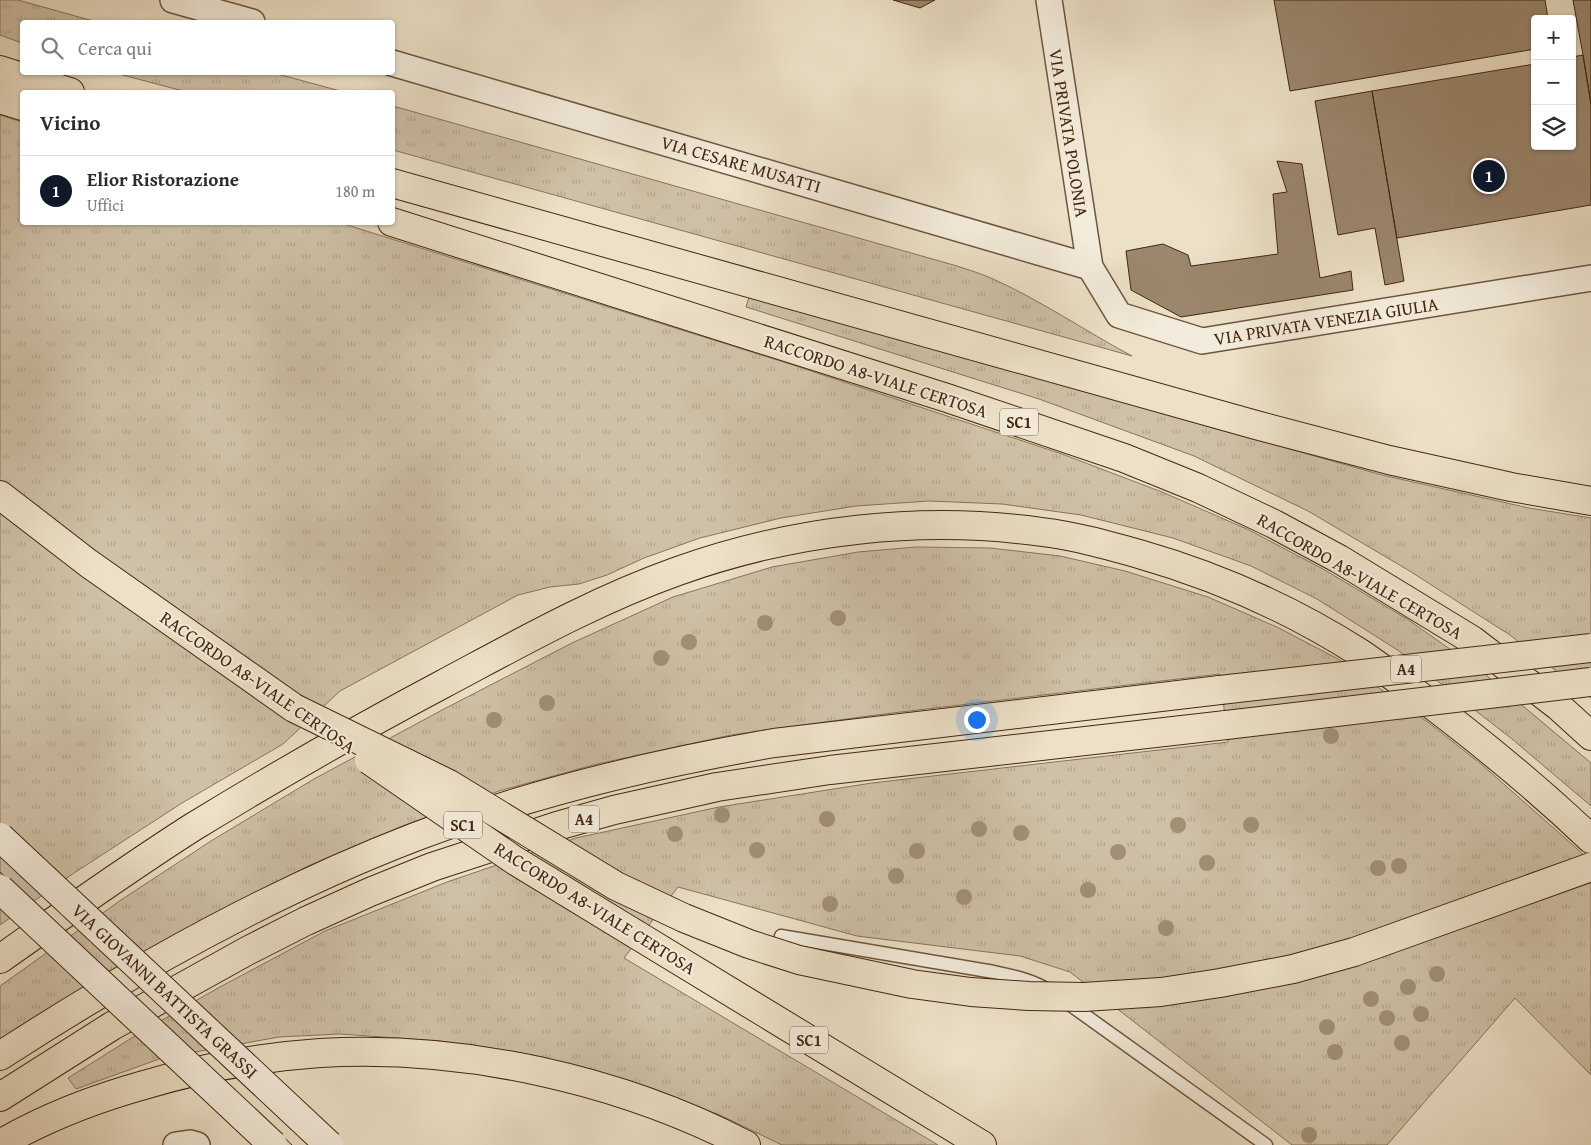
<!DOCTYPE html>
<html lang="it">
<meta charset="utf-8">
<style>
:root{--surface:#fff;--page:#f7f7f7;--text:#2b2b33;--muted:#7c7c81;--line:#e1e1e2;--accent:#111827}
body{margin:0;font-family:"Gentium Book Plus",serif;background:var(--page);color:var(--text)}
.controls{position:absolute;right:15px;top:15px;display:grid;overflow:hidden;border-radius:5px;box-shadow:0 1px 4px #0004}
.controls button{width:45px;height:45px;display:grid;place-items:center;padding:0;border:0;border-bottom:1px solid var(--line);background:var(--surface);color:var(--text);font:25px sans-serif}
.you{position:absolute;left:976px;top:719px;width:18px;height:18px;margin:-12px;border:4px solid #fff;border-radius:50%;background:#1a73e8;box-shadow:0 0 0 8px #1a73e833}
.badge{display:grid;place-items:center;width:32px;height:32px;border-radius:50%;background:var(--accent);color:#fff;font-size:16px;font-weight:700}
.pin{position:absolute;translate:-50% -50%;border:2px solid #fff;box-shadow:0 1px 5px #0006}
.list{margin:0;padding:0;list-style:none}
h2{display:flex;justify-content:space-between;align-items:center;height:65px;margin:0;padding:0 20px;font-size:21px}
h2 small{font-size:16px;font-weight:400;color:var(--muted)}
.list li{display:grid;grid-template-columns:32px 1fr auto;gap:15px;align-items:center;box-sizing:border-box;height:70px;padding:0 20px;border-top:1px solid var(--line)}
.list b{display:block;font-size:19px;white-space:nowrap}
.list p{margin:0;font-size:16px;white-space:nowrap;color:var(--muted)}
.list em{font-size:16px;font-style:normal;color:var(--muted)}
.icon{flex:none;width:28px;height:28px;fill:none;stroke:currentColor;stroke-width:2;stroke-linecap:round;stroke-linejoin:round}
.map{position:relative;flex:none;width:1591px;height:1145px;overflow:hidden}
.search{position:absolute;background:var(--surface);box-shadow:0 1px 4px #0004;left:20px;top:20px;width:375px;height:55px;display:flex;align-items:center;gap:12px;box-sizing:border-box;padding:0 18px;border-radius:5px;color:var(--muted);font-size:19px}
.panel{position:absolute;background:var(--surface);box-shadow:0 1px 4px #0004;left:20px;top:90px;width:375px;height:135px;border-radius:5px}
.map>svg:first-child{display:block}
.grass{fill:url(#grass-tufts);stroke:#89745b}
.building{fill:#9b876e;stroke:#43270e}
.lines{fill:none;stroke-linecap:round;stroke-linejoin:round}
.service-casing{stroke:#6d553c;stroke-width:15}
.minor-casing{stroke:#6d553c;stroke-width:28}
.motorway-casing{stroke:#43270e;stroke-width:30}
.service{stroke:#f3ebdb;stroke-width:12}
.minor{stroke:#f3ebdb;stroke-width:25}
.motorway{stroke:#ece0c7;stroke-width:28}
.tram{stroke:#43270e;stroke-width:1}
.secondary-bridge-casing{stroke:#43270e;stroke-width:30;stroke-linecap:butt}
.motorway-bridge-casing{stroke:#43270e;stroke-width:30;stroke-linecap:butt}
.secondary-bridge{stroke:#f3ebdb;stroke-width:28}
.motorway-bridge{stroke:#ece0c7;stroke-width:28}
.tree{fill:#a29076}
.labels{text-anchor:middle;dominant-baseline:central;stroke-width:4.5;stroke-linejoin:round;paint-order:stroke}
.shield{fill:#f3ebdb;stroke:#78624c;stroke-width:1}
.shield-label{font-size:16px;font-weight:bold;fill:#43270e}
.street-label{font-size:18px;fill:#43270e;stroke:#f3ebdb}
</style>
<div class="map">
<svg width="1591" height="1145" viewBox="0 0 1591 1145">
<defs>
<pattern id="grass-tufts" width="24" height="20" patternUnits="userSpaceOnUse" patternTransform="scale(1.25)"><rect width="24" height="20" fill="#cfc1a8"/><path d="M3 7l-1-3M5 7V3M7 7l1-3M15 17l-1-3M17 17v-4M19 17l1-3" fill="none" stroke="#b3a68f"/></pattern>
</defs>
<rect width="100%" height="100%" fill="#ece0c7"/>
<filter id="stains"><feTurbulence type="fractalNoise" baseFrequency=".004" numOctaves="4"/><feColorMatrix values="0 0 0 0 .2 0 0 0 0 .09 0 0 0 0 .02 0 0 0 .5 -.17"/></filter>
<radialGradient id="worn" r=".72"><stop offset=".6" stop-color="#630" stop-opacity="0"/><stop offset="1" stop-color="#630" stop-opacity=".3"/></radialGradient>
<path class="grass" d="M0,0H18L97,22H22V43L0,35Z
M115,73H274L344,92H187Z
M393,106L957,266C969,270 982,274 993,279C1042,301 1085,331 1132,356L393,150Z
M0,115L22,122V222L341,223L790,364L1062,454L1162,492L1247,529L1323,569L1407,619L1480,670L1591,763V806L1512,739L1399,651L1317,599L1251,566L1173,538L1081,515L1002,504L929,501L856,506L781,518L700,538L644,558L607,575L579,584L550,587L518,595L340,691L283,744L182,803L74,873L0,925Z
M749,297L1382,475L1529,508L1591,518V698L1510,635L1408,570L1308,511L1194,456L1039,399L746,307Z
M916,547L990,548L1060,556L1125,571L1208,597L1279,628L1338,659L1429,723L1481,764L1591,861V1075L1515,998L1387,1145H1292L1070,972L1020,956L857,936L678,887L624,958L938,1145H782L720,1115L628,1081L532,1055L440,1041L340,1034L279,1037L162,1058L76,1089L68,1078L138,1034L218,988L325,931L447,882L576,838L719,807L872,783L1228,742L1220,674L876,715L731,735L597,764L499,791L405,825L308,866L160,943L79,990L0,1039V986L121,900L211,841L314,779L444,709L572,643L673,597L772,567L858,552Z"/>
<path class="building" d="M893,0H935L920,8Z
M1274,0H1545L1548,19H1535V49L1290,91Z
M1573,0H1591V104L1583,55Z
M1583,55L1591,104V205L1397,238L1372,91L1535,64V146H1572V57Z
M1372,91L1404,281L1385,285L1375,228L1338,235L1315,101Z
M1277,161L1302,164L1320,278L1351,271L1353,290L1181,317L1131,290L1126,251L1163,244L1188,255L1191,266L1278,254L1273,194L1287,192Z"/>
<g class="lines">
<g class="service-casing">
<path id="service" d="M781,936L994,972C1013,976 1031,980 1048,990
M1065,1001L1266,1145"/>
</g>
<g class="minor-casing">
<path id="minor" d="M173,0L252,22
M1049,0L1090,267L1119,315L1202,341L1591,278
M392,63L1090,267
M176,1145L190,1143L197,1145"/>
</g>
<g class="motorway-casing">
<path id="motorway" d="M0,70L70,92
M0,99L22,106
M392,183L1256,425L1389,460L1511,487L1591,501
M392,222L947,398L1124,458L1198,488L1274,524L1339,559L1472,640L1558,706L1591,736
M0,495L88,563L294,708
M637,935L982,1145
M0,959C64,914 127,869 193,827C275,777 358,729 443,684C520,643 596,600 678,571C793,530 921,515 1042,532C1075,536 1107,545 1139,554C1216,576 1291,609 1360,653C1375,663 1389,674 1404,684C1469,732 1532,783 1591,839
M0,1056C131,971 269,893 415,837C531,793 652,764 774,743L1220,690
M0,1097L112,1026L247,951L306,921L370,892L432,867L557,826L614,810L717,787L830,770L1226,725
M0,1144C45,1118 94,1099 144,1085C201,1068 261,1057 320,1053C464,1045 619,1079 746,1145"/>
</g>
<use href="#service" class="service"/>
<use href="#minor" class="minor"/>
<use href="#motorway" class="motorway"/>
<path class="tram" d="M0,853L312,1145
M0,872L292,1145"/>
<g class="secondary-bridge-casing">
<path id="secondary-bridge" d="M0,837L329,1145
M0,889L273,1145"/>
</g>
<g class="motorway-bridge-casing">
<path id="motorway-bridge" d="M1220,690L1591,648
M294,708L449,784L616,886L684,918L749,944L799,960L912,984L971,992L1029,996L1084,997L1161,992L1220,983L1293,969L1354,952L1591,867
M1226,725L1591,682
M369,760L514,860L637,935"/>
</g>
<use href="#secondary-bridge" class="secondary-bridge"/>
<use href="#motorway-bridge" class="motorway-bridge"/>
</g>
<g class="tree">
<circle cx="838" cy="618" r="8"/>
<circle cx="765" cy="623" r="8"/>
<circle cx="689" cy="642" r="8"/>
<circle cx="661" cy="658" r="8"/>
<circle cx="547" cy="703" r="8"/>
<circle cx="494" cy="720" r="8"/>
<circle cx="1331" cy="736" r="8"/>
<circle cx="722" cy="815" r="8"/>
<circle cx="827" cy="819" r="8"/>
<circle cx="1178" cy="825" r="8"/>
<circle cx="1251" cy="825" r="8"/>
<circle cx="979" cy="829" r="8"/>
<circle cx="1021" cy="833" r="8"/>
<circle cx="675" cy="834" r="8"/>
<circle cx="757" cy="850" r="8"/>
<circle cx="917" cy="851" r="8"/>
<circle cx="1118" cy="852" r="8"/>
<circle cx="1207" cy="863" r="8"/>
<circle cx="1399" cy="866" r="8"/>
<circle cx="1378" cy="868" r="8"/>
<circle cx="896" cy="876" r="8"/>
<circle cx="1088" cy="890" r="8"/>
<circle cx="964" cy="897" r="8"/>
<circle cx="830" cy="904" r="8"/>
<circle cx="1166" cy="928" r="8"/>
<circle cx="1437" cy="974" r="8"/>
<circle cx="1408" cy="987" r="8"/>
<circle cx="1371" cy="999" r="8"/>
<circle cx="1421" cy="1014" r="8"/>
<circle cx="1387" cy="1018" r="8"/>
<circle cx="1327" cy="1027" r="8"/>
<circle cx="1402" cy="1043" r="8"/>
<circle cx="1335" cy="1052" r="8"/>
<circle cx="1309" cy="1135" r="8"/>
</g>
<g class="labels">
<g class="shield">
<rect x="1000" y="408.5" width="38" height="27" rx="4"/>
<rect x="1391" y="655.5" width="30" height="27" rx="4"/>
<rect x="569" y="805.5" width="30" height="27" rx="4"/>
<rect x="444" y="811.5" width="38" height="27" rx="4"/>
<rect x="790" y="1026.5" width="38" height="27" rx="4"/>
</g>
<g class="shield-label">
<text x="1019" y="422">SC1</text>
<text x="1406" y="669">A4</text>
<text x="584" y="819">A4</text>
<text x="463" y="825">SC1</text>
<text x="809" y="1040">SC1</text>
</g>
<g class="street-label">
<text transform="translate(1069 133) rotate(81)">VIA PRIVATA POLONIA</text>
<text transform="translate(741 164) rotate(16)">VIA CESARE MUSATTI</text>
<text transform="translate(1326 321) rotate(-9)">VIA PRIVATA VENEZIA GIULIA</text>
<text transform="translate(876 376) rotate(18)">RACCORDO A8-VIALE CERTOSA</text>
<text transform="translate(1360 576) rotate(30)">RACCORDO A8-VIALE CERTOSA</text>
<text transform="translate(258 682) rotate(35)">RACCORDO A8-VIALE CERTOSA</text>
<text transform="translate(595 908) rotate(32)">RACCORDO A8-VIALE CERTOSA</text>
<text transform="translate(165 991) rotate(43)">VIA GIOVANNI BATTISTA GRASSI</text>
</g>
</g>
<rect width="100%" height="100%" filter="url(#stains)"/>
<rect width="100%" height="100%" fill="url(#worn)"/>
</svg>
<div class="controls">
<button>+</button>
<button>−</button>
<button><svg class="icon" aria-label="layers" viewBox="0 0 24 24"><path d="M12 4l9 5-9 5-9-5zM3 14l9 5 9-5"/></svg></button>
</div>
<div class="you"></div>
<div class="pin badge" style="left:1489px;top:176px">1</div>
<div class="search"><svg class="icon" aria-label="search" viewBox="0 0 24 24"><circle cx="10" cy="10" r="6"/><path d="M15 15l6 6"/></svg>Cerca qui</div>
<section class="panel">
<h2>Vicino<small></small></h2>
<ul class="list">
<li><span class="badge">1</span><div><b>Elior Ristorazione</b><p>Uffici</p></div><em>180 m</em></li>
</ul>
</section>
</div>
